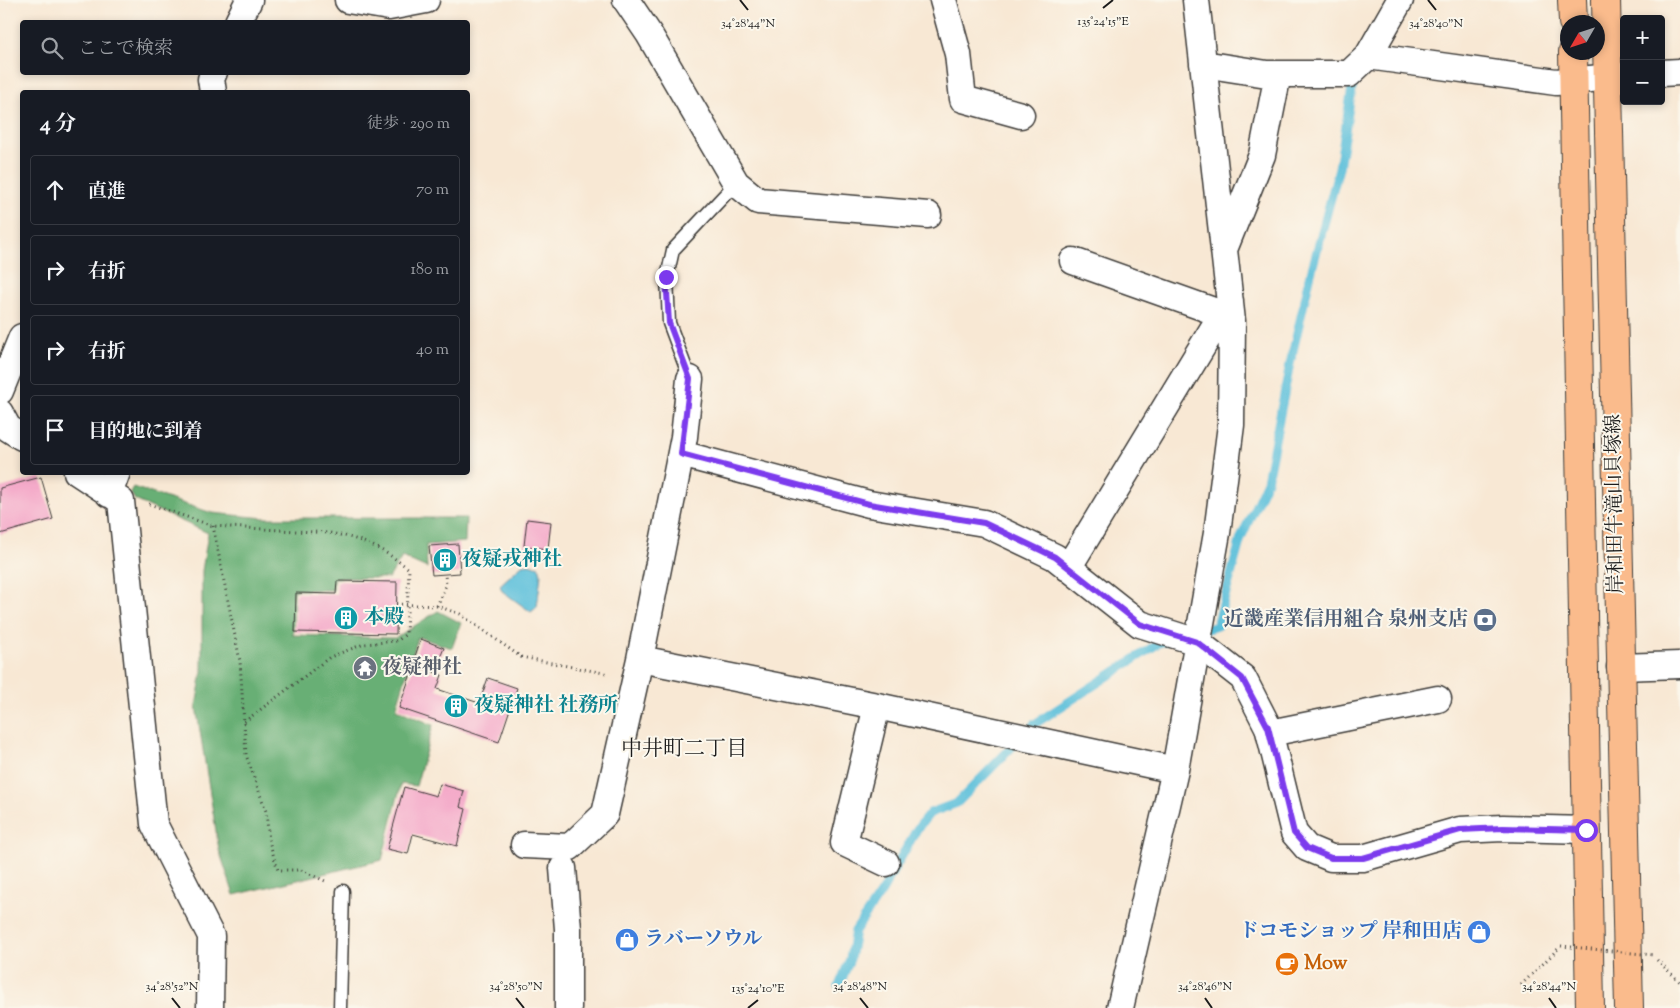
<!DOCTYPE html>
<html lang="ja">
<meta charset="utf-8">
<style>
:root{--surface:#171b24;--page:#20242c;--text:#f1f3f6;--muted:#9ea1a6;--line:#363941}
body{margin:0;font-family:"Sorts Mill Goudy","Noto Serif JP",serif;background:var(--page);color:var(--text)}
.controls{position:absolute;right:15px;top:15px;display:grid;overflow:hidden;border-radius:5px;box-shadow:0 2px 8px #0003}
.controls button{width:45px;height:45px;display:grid;place-items:center;padding:0;border:0;border-bottom:1px solid var(--line);background:var(--surface);color:var(--text);font:25px sans-serif}
.compass{position:absolute;left:1560px;top:15px;width:45px;height:45px;border-radius:50%;background:var(--surface);box-shadow:0 2px 8px #0003;rotate:231deg}
.stop{position:absolute;width:15px;height:15px;margin:-11px;border:4px solid #7c3aed;border-radius:50%;background:#fff}
.stop.end{background:#7c3aed;border-color:#fff;box-shadow:0 1px 5px #0008}
.list{margin:0;padding:0;list-style:none}
h2{display:flex;justify-content:space-between;align-items:center;height:65px;margin:0;padding:0 20px;font-size:21px}
h2 small{font-size:16px;font-weight:400;color:var(--muted)}
.list li{display:grid;grid-template-columns:32px 1fr auto;gap:15px;align-items:center;box-sizing:border-box;height:70px;margin:0 10px 10px;padding:0 10px;border:1px solid var(--line);border-radius:5px}
.list b{display:block;font-size:19px;white-space:nowrap}
.list em{font-size:16px;font-style:normal;color:var(--muted)}
.icon{flex:none;width:28px;height:28px;fill:none;stroke:currentColor;stroke-width:2;stroke-linecap:round;stroke-linejoin:round}
.map{position:relative;flex:none;width:1680px;height:1008px;overflow:hidden}
.search{position:absolute;background:var(--surface);box-shadow:0 2px 8px #0003;left:20px;top:20px;width:450px;height:55px;display:flex;align-items:center;gap:12px;box-sizing:border-box;padding:0 18px;border-radius:5px;color:var(--muted);font-size:19px}
.panel{position:absolute;background:var(--surface);box-shadow:0 2px 8px #0003;left:20px;top:90px;width:450px;height:385px;border-radius:5px}
.map>svg:first-child{display:block}
.forest{fill:#68af75;stroke:#426648}
.water{fill:#5cbfda;stroke:#3c6e7b}
.lines{fill:none;stroke-linecap:round;stroke-linejoin:round}
.stream{stroke:#5cbfda;stroke-width:9}
.building{fill:#f4aac9}
.service-casing{stroke:#3d3b38;stroke-width:15}
.minor-casing{stroke:#3d3b38;stroke-width:29}
.primary-casing{stroke:#3d3b38;stroke-width:30}
.path{stroke:#3d3b38;stroke-width:3;stroke-dasharray:1 4;stroke-linecap:butt}
.service{stroke:#fff;stroke-width:12}
.minor{stroke:#fff;stroke-width:26}
.primary{stroke:#fabb8c;stroke-width:28}
.path-bridge{stroke:#3d3b38;stroke-width:3;stroke-dasharray:1 4;stroke-linecap:butt}
.route{stroke:#7c3aed;stroke-width:6}
.ticks{fill:none;stroke:#1c1c1c;stroke-width:2}
.labels{text-anchor:middle;dominant-baseline:central;stroke-width:4;stroke-linejoin:round;paint-order:stroke}
.street-label{font-size:20px;fill:#1c1c1c;stroke:#fbf7ec}
.culture-label{font-size:20px;font-weight:bold;fill:#0d838f;stroke:#fbf7ec;text-anchor:start}
.service-label{font-size:20px;font-weight:bold;fill:#4e5e75;stroke:#fbf7ec;text-anchor:end}
.worship-label{font-size:20px;font-weight:bold;fill:#5b616d;stroke:#fbf7ec;text-anchor:start}
.shop-label{font-size:20px;font-weight:bold;fill:#366cbe;stroke:#fbf7ec;text-anchor:end}
.food-label{font-size:20px;font-weight:bold;fill:#c56008;stroke:#fbf7ec;text-anchor:start}
.neighbourhood-label{font-size:21px;fill:#1c1c1c;stroke:#fbf7ec}
.ticks-label{font-size:12px;text-anchor:middle;fill:#1c1c1c;stroke:#fbf7ec;stroke-width:4;stroke-linejoin:round;paint-order:stroke}
</style>
<div class="map">
<svg width="1680" height="1008" viewBox="0 0 1680 1008">
<rect width="100%" height="100%" fill="#fbf7ec"/>
<filter id="ink" filterUnits="userSpaceOnUse"><feTurbulence type="fractalNoise" baseFrequency=".02" numOctaves="2"/><feDisplacementMap in="SourceGraphic" scale="10" xChannelSelector="R" yChannelSelector="G"/><feConvolveMatrix kernelMatrix="1 2 1 2 8 2 1 2 1" color-interpolation-filters="sRGB"/></filter>
<filter id="wash" filterUnits="userSpaceOnUse"><feTurbulence type="fractalNoise" baseFrequency=".0096" numOctaves="4" result="noise"/><feDisplacementMap in="SourceGraphic" scale="20" xChannelSelector="R" yChannelSelector="G"/><feGaussianBlur stdDeviation="1.12" result="paint"/><feColorMatrix in="noise" values="0 0 0 0 0 0 0 0 0 0 0 0 0 0 0 0 0 1.4 0 .05"/><feComposite in="paint" operator="in"/></filter>
<g filter="url(#wash)">
<rect width="100%" height="100%" fill="#f8e8d4"/>
<path class="forest" d="M133,487L212,513L265,518H466L465,542L426,545L427,568L402,557L389,578H334L333,590H294L293,635L395,638L438,611L461,623L452,648L418,637L396,709L433,725L416,786L401,784L382,860L234,895L219,850L196,706L202,672V571L208,533L135,500L130,492Z"/>
<path class="water" d="M529,564L539,567L541,574L537,607L531,612L502,591L500,585L522,565Z"/>
<g class="lines">
<path class="stream" d="M1204,630L1217,626L1241,538L1267,481L1290,364L1311,273L1339,168L1353,82L1358,76
M1033,725L1159,643L1170,640
M839,986L850,959L855,931L882,891L917,829L930,813L957,803L1012,747"/>
</g>
<g id="blocks">
<path class="building" d="M41,477L53,519L0,534V488Z
M527,519L551,522L548,549L524,546Z
M458,544L460,573L432,575L429,546Z
M337,581L397,582L396,634L295,632L296,593L336,594Z
M421,639L444,648L437,665L415,656Z
M414,665L442,675L437,689L479,703L488,678L517,688L499,742L399,708Z
M440,784L464,791L460,807L466,809L457,846L413,834L408,854L387,849L404,787L436,796Z"/>
</g>
</g>
<g filter="url(#ink)">
<use href="#blocks" fill-opacity="0" stroke="#3d3b38" stroke-width="1"/>
<g class="lines">
<g class="service-casing">
<path id="service" d="M690,379L669,323L667,277L673,250L736,183
M340,1008L343,891"/>
</g>
<g class="minor-casing">
<path id="minor" d="M348,0L389,7L426,0
M626,0L649,34L736,183L758,201L928,215
M943,0L958,54L963,99L1021,115
M238,22L249,0
M1368,56L1400,0
M1203,64L1267,74H1349L1368,56L1556,82L1624,76
M1661,73L1680,72
M213,92L211,79L214,72
M1225,247L1262,155L1278,74
M1073,261L1222,314
M690,379L684,437L640,659L877,706L1175,770
M0,391L22,337
M0,413L8,428L22,437
M681,454L869,504L984,523L1055,557L1140,624L1197,642L1243,678L1268,727L1294,833L1307,848L1331,858H1363L1460,830L1503,828L1586,830
M77,472L121,501L154,824L211,936L210,1008
M109,494L117,472
M1068,568L1230,301
M1620,667L1680,665
M877,706L844,843L886,863
M1270,733L1438,699
M524,845L570,847L605,814L640,659
M563,868L568,929V1008
M1120,1008L1175,770L1217,533L1231,425L1232,321L1196,0"/>
</g>
<g class="primary-casing">
<path id="primary" d="M1572,0L1573,22
M1606,0L1629,1008
M1573,52L1590,1008"/>
</g>
<path class="path" d="M149,504L213,526L330,533C363,539 382,548 409,569L406,634L397,641L364,644L330,657L244,722
M213,526L240,661L246,755L266,811L269,841L278,870H301L325,881
M396,604L437,606L460,614L521,657L609,674
M437,606L446,585L445,574
M1657,960L1680,982
M1521,985L1560,947"/>
<use href="#service" class="service"/>
<use href="#minor" class="minor"/>
<use href="#primary" class="primary"/>
<path class="path-bridge" d="M1561,946L1653,955"/>
</g>
</g>
<g class="lines" filter="url(#ink)">
<path class="route" d="M666,277L669,323L690,379L681,454L869,504L984,523L1055,557L1140,624L1197,642L1242,678L1268,727L1294,833L1307,848L1331,858H1363L1460,830L1503,828L1586,830"/>
</g>
<path class="ticks" d="M740,0L748,10M1428,0L1436,10M1103,8L1113,0M172,998L180,1008M516,998L524,1008M860,998L868,1008M1205,998L1212,1008M1549,998L1556,1008M748,1008L758,1000"/>
<defs>
<g id="building-disc" transform="scale(1.25)"><circle r="9.5" fill="#0f9aa8" stroke="#fbf7ec"/><path d="M-4-6H4V6H1V3H-1V6H-4ZM-2.5-4.3h1.7v1.8h-1.7ZM.8-4.3h1.7v1.8H.8ZM-2.5-1h1.7V.8h-1.7ZM.8-1h1.7V.8H.8Z" fill="#fff"/></g>
<g id="bank-disc" transform="scale(1.25)"><circle r="9.5" fill="#5c6f8a" stroke="#fbf7ec"/><path d="M-6-4H6V4H-6ZM0-2.3a2.3 2.3 0 1 0 0 4.6a2.3 2.3 0 1 0 0-4.6Z" fill="#fff"/></g>
<g id="temple-disc" transform="scale(1.25)"><circle r="9.5" fill="#6b7280" stroke="#fbf7ec"/><path d="M0-6L5-2H3V0L6.5 2.5H4V6H1.5V3h-3V6H-4V2.5H-6.5L-3 0V-2H-5Z" fill="#fff"/></g>
<g id="shop-disc" transform="scale(1.25)"><circle r="9.5" fill="#3f7fe0" stroke="#fbf7ec"/><path d="M-5-2.5h2.3a2.7 3.5 0 0 1 5.4 0H5L5.5 6h-11ZM-1.5-2.5h3a1.5 2.3 0 0 0-3 0Z" fill="#fff"/></g>
<g id="cafe-disc" transform="scale(1.25)"><circle r="9.5" fill="#e8710a" stroke="#fbf7ec"/><path d="M-5.5-4.5H6V0H3Q3 3.5 0 3.5H-2.5Q-5.5 3.5-5.5 0ZM3-3.2v2h1.7v-2ZM-6 4.5H4V6H-6Z" fill="#fff"/></g>
</defs>
<g fill-rule="evenodd">
<use href="#building-disc" x="445" y="560"/>
<use href="#building-disc" x="346" y="618"/>
<use href="#bank-disc" x="1485" y="620"/>
<use href="#temple-disc" x="365" y="668"/>
<use href="#building-disc" x="456" y="706"/>
<use href="#shop-disc" x="1479" y="932"/>
<use href="#shop-disc" x="627" y="940"/>
<use href="#cafe-disc" x="1287" y="964"/>
</g>
<g class="labels">
<g class="street-label">
<text transform="translate(1616 504) rotate(-91)">岸和田牛滝山貝塚線</text>
</g>
<g class="culture-label">
<text x="462" y="560">夜疑戎神社</text>
<text x="364" y="618">本殿</text>
<text x="474" y="706">夜疑神社 社務所</text>
</g>
<g class="service-label">
<text x="1468" y="620">近畿産業信用組合 泉州支店</text>
</g>
<g class="worship-label">
<text x="382" y="668">夜疑神社</text>
</g>
<g class="shop-label">
<text x="1462" y="932">ドコモショップ 岸和田店</text>
<text x="644" y="940" text-anchor="start">ラバーソウル</text>
</g>
<g class="food-label">
<text x="1304" y="964">Mow</text>
</g>
<g class="neighbourhood-label">
<text x="684" y="750">中井町二丁目</text>
</g>
</g>
<g class="ticks-label">
<text x="1103" y="25">135°24'15"E</text>
<text x="1436" y="27">34°28'40"N</text>
<text x="748" y="27">34°28'44"N</text>
<text x="172" y="990">34°28'52"N</text>
<text x="516" y="990">34°28'50"N</text>
<text x="860" y="990">34°28'48"N</text>
<text x="1205" y="990">34°28'46"N</text>
<text x="1549" y="990">34°28'44"N</text>
<text x="758" y="992">135°24'10"E</text>
</g>
</svg>
<div class="controls">
<button>+</button>
<button>−</button>
</div>
<svg class="compass" viewBox="-18 -18 36 36"><path d="M0-13l5 13h-10z" fill="#e53935"/><path d="M0 13l5-13h-10z" fill="#9ea1a6"/></svg>
<div class="stop" style="left:1586px;top:830px"></div>
<div class="stop end" style="left:666px;top:277px"></div>
<div class="search"><svg class="icon" aria-label="search" viewBox="0 0 24 24"><circle cx="10" cy="10" r="6"/><path d="M15 15l6 6"/></svg>ここで検索</div>
<section class="panel">
<h2>4 分<small>徒歩 · 290 m</small></h2>
<ul class="list">
<li><svg class="icon" aria-label="ahead" viewBox="0 0 24 24"><path d="M12 20V5M6 11l6-6 6 6"/></svg><div><b>直進</b></div><em>70 m</em></li>
<li><svg class="icon" aria-label="right" viewBox="0 0 24 24"><path d="M7 20v-9h11M14 6l5 5-5 5"/></svg><div><b>右折</b></div><em>180 m</em></li>
<li><svg class="icon" aria-label="right" viewBox="0 0 24 24"><path d="M7 20v-9h11M14 6l5 5-5 5"/></svg><div><b>右折</b></div><em>40 m</em></li>
<li><svg class="icon" aria-label="arrive" viewBox="0 0 24 24"><path d="M6 21V4h12l-3 4 3 4H6"/></svg><div><b>目的地に到着</b></div></li>
</ul>
</section>
</div>
